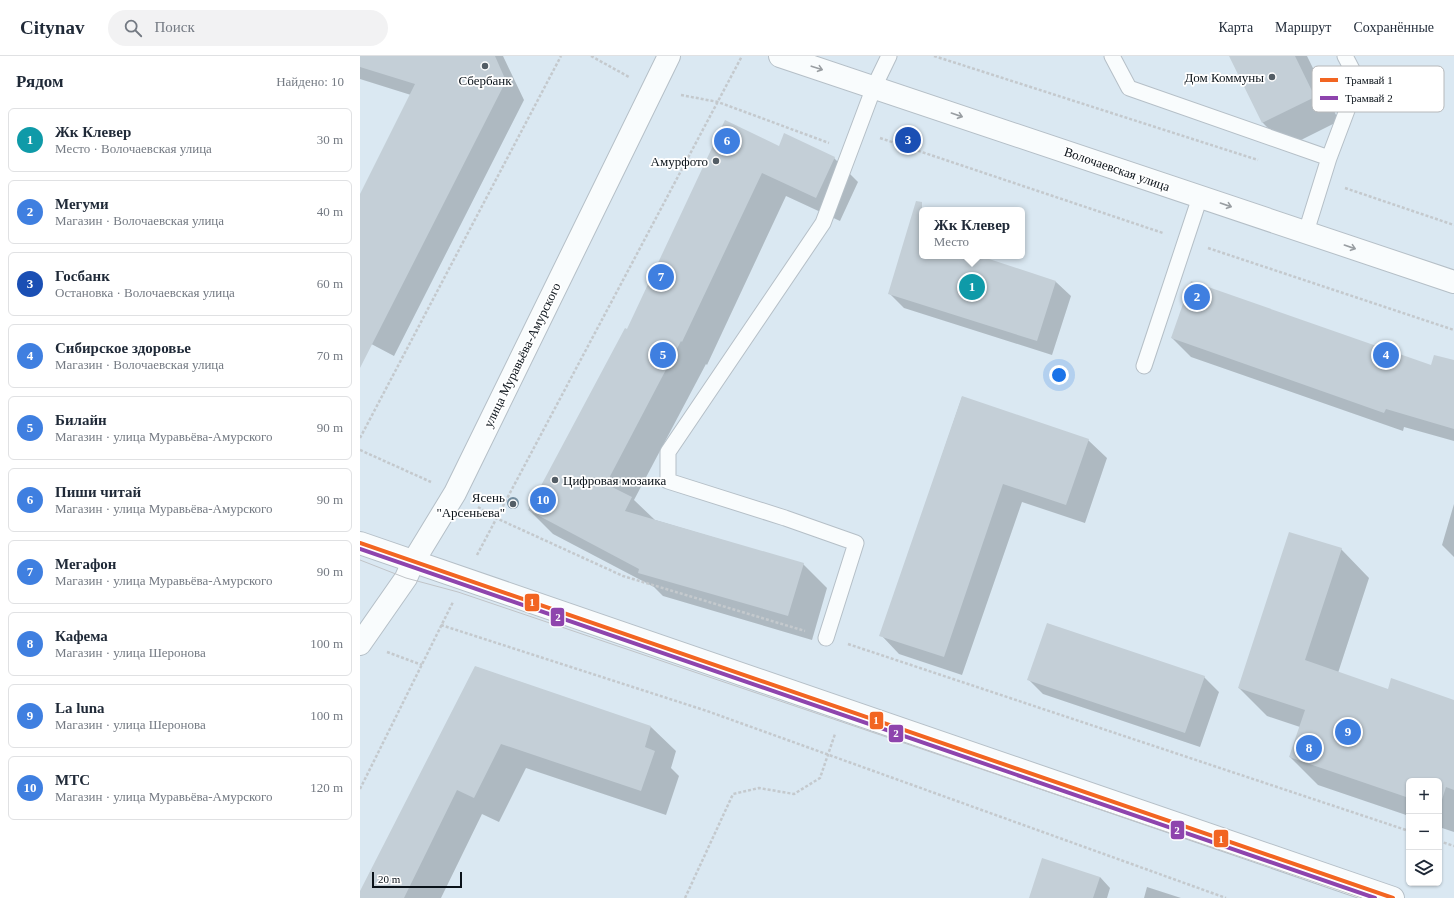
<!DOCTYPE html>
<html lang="ru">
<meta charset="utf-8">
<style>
:root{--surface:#fff;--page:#f2f2f3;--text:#1f2937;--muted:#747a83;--line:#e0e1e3;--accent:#d93025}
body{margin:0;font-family:Georgia,serif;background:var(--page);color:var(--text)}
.controls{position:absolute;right:12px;bottom:12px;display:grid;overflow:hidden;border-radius:6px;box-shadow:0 1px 3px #0004}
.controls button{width:36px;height:36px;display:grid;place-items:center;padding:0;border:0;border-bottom:1px solid var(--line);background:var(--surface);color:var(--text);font:20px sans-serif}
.scale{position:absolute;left:12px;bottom:10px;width:90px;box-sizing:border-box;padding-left:4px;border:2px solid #0a1219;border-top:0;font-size:11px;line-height:14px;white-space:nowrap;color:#0a1219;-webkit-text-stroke:3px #fff;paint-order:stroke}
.you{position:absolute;left:699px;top:319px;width:14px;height:14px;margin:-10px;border:3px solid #fff;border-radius:50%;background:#1a73e8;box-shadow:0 0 0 6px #1a73e833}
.badge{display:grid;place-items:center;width:26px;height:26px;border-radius:50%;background:var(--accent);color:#fff;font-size:13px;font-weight:700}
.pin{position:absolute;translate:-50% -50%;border:2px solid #fff;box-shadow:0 1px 4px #0006}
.popup{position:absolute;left:559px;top:151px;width:106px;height:52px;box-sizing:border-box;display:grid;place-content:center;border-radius:6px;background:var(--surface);filter:drop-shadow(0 1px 3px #0005);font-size:13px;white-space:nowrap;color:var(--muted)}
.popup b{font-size:15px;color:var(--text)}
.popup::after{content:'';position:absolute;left:50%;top:100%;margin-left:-8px;border:8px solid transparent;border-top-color:var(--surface)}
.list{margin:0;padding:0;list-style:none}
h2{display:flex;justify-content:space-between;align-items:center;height:52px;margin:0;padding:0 16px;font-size:17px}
h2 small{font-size:13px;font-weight:400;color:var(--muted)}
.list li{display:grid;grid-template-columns:26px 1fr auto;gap:12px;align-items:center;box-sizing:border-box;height:64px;margin:0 8px 8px;padding:0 8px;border:1px solid var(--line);border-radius:6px}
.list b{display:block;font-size:15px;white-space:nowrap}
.list p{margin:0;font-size:13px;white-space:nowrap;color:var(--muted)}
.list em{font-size:13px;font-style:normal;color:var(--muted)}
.icon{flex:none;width:22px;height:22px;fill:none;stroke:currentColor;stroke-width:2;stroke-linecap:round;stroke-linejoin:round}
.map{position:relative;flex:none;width:1094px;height:842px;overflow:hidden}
header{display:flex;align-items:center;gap:24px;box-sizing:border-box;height:56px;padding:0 20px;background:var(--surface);border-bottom:1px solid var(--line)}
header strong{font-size:19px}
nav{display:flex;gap:22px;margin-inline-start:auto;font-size:14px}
.search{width:280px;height:36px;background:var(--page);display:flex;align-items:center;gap:10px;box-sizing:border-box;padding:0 14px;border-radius:22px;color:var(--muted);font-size:15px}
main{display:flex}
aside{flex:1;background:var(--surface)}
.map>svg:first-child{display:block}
.shadow{fill:#0003}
.building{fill:#c4cfd7}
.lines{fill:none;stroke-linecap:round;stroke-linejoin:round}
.lane-casing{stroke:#b5bfc7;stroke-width:17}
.secondary-casing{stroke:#b5bfc7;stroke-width:24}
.primary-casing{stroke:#b5bfc7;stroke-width:24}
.path{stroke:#c4c9cd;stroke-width:2.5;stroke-dasharray:3 2;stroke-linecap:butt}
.lane{stroke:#f9fcfd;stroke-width:15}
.secondary{stroke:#f9fcfd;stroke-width:22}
.primary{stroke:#f9fcfd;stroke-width:22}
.tram{stroke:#c0c4c8;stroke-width:1}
.tram-1-casing{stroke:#fff;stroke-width:7}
.tram-2-casing{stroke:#fff;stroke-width:7}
.tram-1{stroke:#f26522;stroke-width:4}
.tram-2{stroke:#8e44ad;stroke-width:4}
.tree{fill:#738d9f}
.oneway{stroke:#999ea2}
.poi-dot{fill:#535d65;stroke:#fff;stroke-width:1.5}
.labels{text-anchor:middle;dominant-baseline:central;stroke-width:3.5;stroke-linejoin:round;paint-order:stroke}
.poi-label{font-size:13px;fill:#0a1219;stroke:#fff;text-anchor:end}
.street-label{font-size:13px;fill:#0a1219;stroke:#fff}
.key{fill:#fff;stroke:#b6b8ba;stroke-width:1}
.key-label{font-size:11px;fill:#0a1219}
.line-badge{stroke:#fff;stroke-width:1.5}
.badge-label{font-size:11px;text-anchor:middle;font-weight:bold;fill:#fff}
</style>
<header>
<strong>Citynav</strong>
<div class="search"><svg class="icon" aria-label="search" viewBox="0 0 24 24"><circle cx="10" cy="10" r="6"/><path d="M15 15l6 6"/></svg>Поиск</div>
<nav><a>Карта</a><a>Маршрут</a><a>Сохранённые</a></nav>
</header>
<main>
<aside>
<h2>Рядом<small>Найдено: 10</small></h2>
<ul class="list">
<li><span class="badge" style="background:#0f9aa8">1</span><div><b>Жк Клевер</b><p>Место · Волочаевская улица</p></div><em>30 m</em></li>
<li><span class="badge" style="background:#3f7fe0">2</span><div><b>Мегуми</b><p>Магазин · Волочаевская улица</p></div><em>40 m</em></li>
<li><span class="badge" style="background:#1a4fb4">3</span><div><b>Госбанк</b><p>Остановка · Волочаевская улица</p></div><em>60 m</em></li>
<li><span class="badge" style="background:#3f7fe0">4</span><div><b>Сибирское здоровье</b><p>Магазин · Волочаевская улица</p></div><em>70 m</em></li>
<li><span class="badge" style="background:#3f7fe0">5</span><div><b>Билайн</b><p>Магазин · улица Муравьёва-Амурского</p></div><em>90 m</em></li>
<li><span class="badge" style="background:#3f7fe0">6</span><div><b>Пиши читай</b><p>Магазин · улица Муравьёва-Амурского</p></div><em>90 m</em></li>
<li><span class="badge" style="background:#3f7fe0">7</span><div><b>Мегафон</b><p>Магазин · улица Муравьёва-Амурского</p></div><em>90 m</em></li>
<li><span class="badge" style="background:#3f7fe0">8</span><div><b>Кафема</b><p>Магазин · улица Шеронова</p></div><em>100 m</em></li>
<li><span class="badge" style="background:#3f7fe0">9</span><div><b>La luna</b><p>Магазин · улица Шеронова</p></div><em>100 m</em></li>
<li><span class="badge" style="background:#3f7fe0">10</span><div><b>МТС</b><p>Магазин · улица Муравьёва-Амурского</p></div><em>120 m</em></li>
</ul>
</aside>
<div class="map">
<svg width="1094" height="842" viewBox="0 0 1094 842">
<rect width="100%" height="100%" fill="#dae8f2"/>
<path class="shadow" d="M0,0H143L164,44L34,300L0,282V140L51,39L0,23Z
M870,0H947L979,65L927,91L903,67Z
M419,91L474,102L498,126L480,165L426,140L347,309L346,308L274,444L295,464L443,508L467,532L452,584L303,540L294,531L193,478L169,454L267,274Z
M562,183V200H615L696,226L711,240L692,299L544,252L529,237Z
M812,282L1071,310L1094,305V385L1044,371L1043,375L831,301Z
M602,341L728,384L747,402L725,467L662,446L602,619L539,598L521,579Z
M1094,448V501L1082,489Z
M981,493L1009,522L978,617L1028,635L1094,645V776L1079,771V725H1049V760L958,729L930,701L940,671L907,660L879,632Z
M116,611L291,671L316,695L311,712L319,720L306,759L166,712L139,766L122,758L81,842H0V837Z
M844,621L859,636L840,691L683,638L668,623Z
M740,821L750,832L747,842H670Z
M787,831L821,842H784Z"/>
<path class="building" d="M0,0H135L146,25L0,312V138L55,28L0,11Z
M869,0H935L955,41L902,67Z
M365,64L419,90L424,77L475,101L456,142L402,117L322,286L321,285L246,428L272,441L265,455L444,507L428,560L278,517L279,513L168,454L265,272L267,273Z
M556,145L562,146V200H620L696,225L677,285L528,238Z
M831,225L1071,309L1074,299L1094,304V373L1026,353L1024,357L811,282Z
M602,340L729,383L706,449L643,428L584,601L519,580Z
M929,476L982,492L945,604L1028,633L1031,622L1094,644V734L1086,731L1079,753V725H1049V742L929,701L945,654L878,632Z
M687,567L845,620L825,677L667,624Z
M115,610L291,670L285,691L295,695L281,735L141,688L114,742L97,734L44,842H0V835Z
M682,802L740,821L733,842H669Z"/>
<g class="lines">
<g class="lane-casing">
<path id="lane" d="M752,0L769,32L969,102
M946,176L969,102L998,25L985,0
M784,310L840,141
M466,582L496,487L425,462L308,425V396L463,167L514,31L529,0"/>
</g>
<g class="secondary-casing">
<path id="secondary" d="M0,487L1033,842"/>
</g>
<g class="primary-casing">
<path id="primary" d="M420,0L1094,226
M0,588L46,522L53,506L95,437L309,0"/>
</g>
<path class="path" d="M231,0L269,21
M574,0L898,104
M321,39L358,46L469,87
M520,82L803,177
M985,132L1094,169
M848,192L1094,274
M0,382L201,0
M0,394L71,426
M118,451L136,462L263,520L445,575
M117,499L382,0
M81,569L347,655L866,842
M488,588L1049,775
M27,596L62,609
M0,733L93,546
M1079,785L1094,790
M325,842L373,738L399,732L434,738L460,722L475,678"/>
<use href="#lane" class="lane"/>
<use href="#secondary" class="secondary"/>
<use href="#primary" class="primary"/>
<path class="tram" d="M0,504L46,522L98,536L1002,842"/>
<g class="tram-1-casing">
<path id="tram-1" d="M0,487L1033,842"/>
</g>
<g class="tram-2-casing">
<path id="tram-2" d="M0,493L1015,842"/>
</g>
<use href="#tram-1" class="tram-1"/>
<use href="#tram-2" class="tram-2"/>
</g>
<circle class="tree" cx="153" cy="447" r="6"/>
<defs><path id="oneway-shaft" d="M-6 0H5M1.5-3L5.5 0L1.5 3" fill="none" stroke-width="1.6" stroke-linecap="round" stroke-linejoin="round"/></defs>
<g class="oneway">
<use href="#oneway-shaft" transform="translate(457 12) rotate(18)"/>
<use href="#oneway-shaft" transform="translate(597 59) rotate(19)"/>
<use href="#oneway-shaft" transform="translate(866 149) rotate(19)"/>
<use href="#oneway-shaft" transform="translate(990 191) rotate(19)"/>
</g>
<g class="poi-dot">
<circle cx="125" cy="10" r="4"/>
<circle cx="912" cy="21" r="4"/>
<circle cx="356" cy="105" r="4"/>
<circle cx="195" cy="424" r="4"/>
<circle cx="153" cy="448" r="4"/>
</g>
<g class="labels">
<g class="poi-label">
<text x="904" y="21">Дом Коммуны</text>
<text x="125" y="24" text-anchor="middle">Сбербанк</text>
<text x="348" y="105">Амурфото</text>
<text x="203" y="424" text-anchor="start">Цифровая мозаика</text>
<text x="145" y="441">Ясень<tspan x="145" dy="15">"Арсеньева"</tspan></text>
</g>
<g class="street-label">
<text transform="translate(757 113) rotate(19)">Волочаевская улица</text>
<text transform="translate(162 299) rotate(-64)">улица Муравьёва-Амурского</text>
</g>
</g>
<rect x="952" y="10" width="132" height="46" rx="6" class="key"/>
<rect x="960" y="22" width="18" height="4" fill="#f26522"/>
<rect x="960" y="40" width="18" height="4" fill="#8e44ad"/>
<g class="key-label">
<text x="985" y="28">Трамвай 1</text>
<text x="985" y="46">Трамвай 2</text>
</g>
<g class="line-badge">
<rect x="164" y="537" width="16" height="19" rx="4" fill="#f26522"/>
<rect x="190" y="551" width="15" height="20" rx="4" fill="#8e44ad"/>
<rect x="509" y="655" width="15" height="19" rx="4" fill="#f26522"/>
<rect x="528" y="668" width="16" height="19" rx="4" fill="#8e44ad"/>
<rect x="810" y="764" width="15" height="20" rx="4" fill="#8e44ad"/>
<rect x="853" y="773" width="16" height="19" rx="4" fill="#f26522"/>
</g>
<g class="badge-label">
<text x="172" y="550">1</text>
<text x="198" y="565">2</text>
<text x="516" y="668">1</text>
<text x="536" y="681">2</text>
<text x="817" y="778">2</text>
<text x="861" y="787">1</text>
</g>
</svg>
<div class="controls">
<button>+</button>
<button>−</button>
<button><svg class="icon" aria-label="layers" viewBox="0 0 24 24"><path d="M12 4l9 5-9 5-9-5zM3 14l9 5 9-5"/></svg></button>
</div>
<div class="scale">20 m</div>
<div class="you"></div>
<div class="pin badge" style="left:612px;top:231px;background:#0f9aa8">1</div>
<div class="popup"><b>Жк Клевер</b>Место</div>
<div class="pin badge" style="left:837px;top:241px;background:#3f7fe0">2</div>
<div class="pin badge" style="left:548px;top:84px;background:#1a4fb4">3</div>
<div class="pin badge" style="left:1026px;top:299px;background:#3f7fe0">4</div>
<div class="pin badge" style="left:303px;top:299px;background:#3f7fe0">5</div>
<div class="pin badge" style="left:367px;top:85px;background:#3f7fe0">6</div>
<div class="pin badge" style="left:301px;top:221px;background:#3f7fe0">7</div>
<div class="pin badge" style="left:949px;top:692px;background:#3f7fe0">8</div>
<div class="pin badge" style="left:988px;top:676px;background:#3f7fe0">9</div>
<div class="pin badge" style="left:183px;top:444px;background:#3f7fe0">10</div>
</div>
</main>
